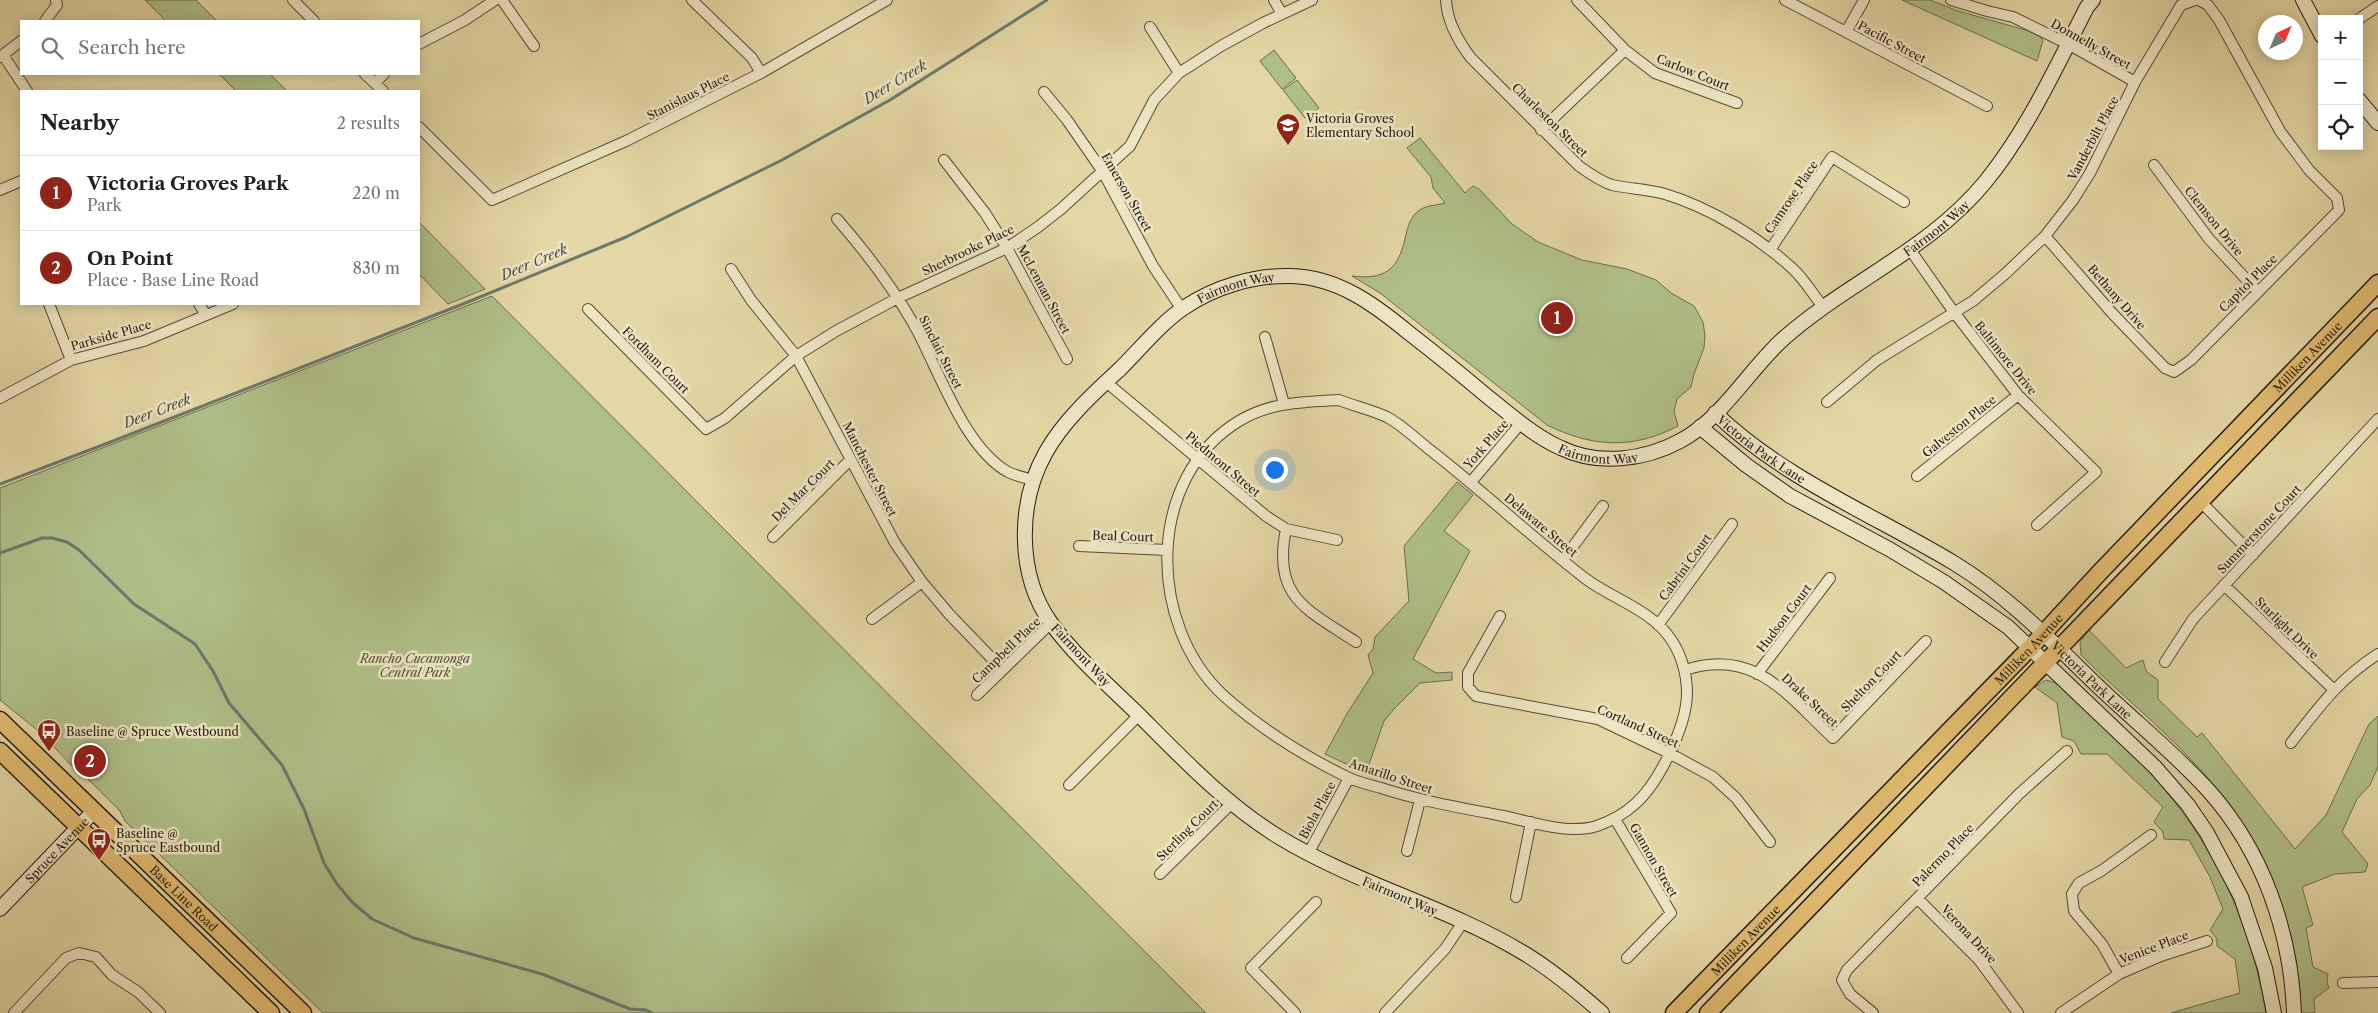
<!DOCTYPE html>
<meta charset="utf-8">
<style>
:root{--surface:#fff;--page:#f2f2f2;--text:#222;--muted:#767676;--line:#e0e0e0;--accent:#8f2418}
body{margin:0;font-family:"Libre Caslon Text",serif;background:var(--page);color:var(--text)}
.controls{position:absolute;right:15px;top:15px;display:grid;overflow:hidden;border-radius:0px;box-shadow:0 2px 12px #0003}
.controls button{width:45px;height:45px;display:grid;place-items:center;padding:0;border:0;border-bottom:1px solid var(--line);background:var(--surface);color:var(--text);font:25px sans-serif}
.compass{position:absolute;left:2258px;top:15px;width:45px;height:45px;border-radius:50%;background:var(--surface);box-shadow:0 2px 12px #0003;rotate:44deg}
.you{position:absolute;left:1274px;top:469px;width:18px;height:18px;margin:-12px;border:4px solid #fff;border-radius:50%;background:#1a73e8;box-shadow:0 0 0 8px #1a73e833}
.badge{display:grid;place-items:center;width:32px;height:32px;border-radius:50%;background:var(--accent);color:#fff;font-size:16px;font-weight:700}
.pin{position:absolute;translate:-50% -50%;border:2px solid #fff;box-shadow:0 1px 5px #0006}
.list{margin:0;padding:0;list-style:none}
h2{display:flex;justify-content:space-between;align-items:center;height:65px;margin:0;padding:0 20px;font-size:21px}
h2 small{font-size:16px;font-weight:400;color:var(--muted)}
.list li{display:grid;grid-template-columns:32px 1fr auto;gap:15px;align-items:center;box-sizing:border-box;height:75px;padding:0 20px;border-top:1px solid var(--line)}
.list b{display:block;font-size:19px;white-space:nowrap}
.list p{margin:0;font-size:16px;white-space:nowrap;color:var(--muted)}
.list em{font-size:16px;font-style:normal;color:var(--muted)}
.icon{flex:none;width:28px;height:28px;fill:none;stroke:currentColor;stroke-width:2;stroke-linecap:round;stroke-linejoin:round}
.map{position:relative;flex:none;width:2378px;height:1013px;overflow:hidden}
.search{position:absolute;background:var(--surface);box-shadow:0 2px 12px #0003;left:20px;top:20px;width:400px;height:55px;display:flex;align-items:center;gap:12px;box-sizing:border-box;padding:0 18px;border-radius:0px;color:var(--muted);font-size:19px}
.panel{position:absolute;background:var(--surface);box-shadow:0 2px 12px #0003;left:20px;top:90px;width:400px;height:215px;border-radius:0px}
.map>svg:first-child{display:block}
.green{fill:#b0bf89;stroke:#6b6c4e}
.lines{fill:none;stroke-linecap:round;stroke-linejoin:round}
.stream{stroke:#69796d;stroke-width:3}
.street-casing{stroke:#564937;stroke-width:12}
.secondary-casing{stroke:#261a12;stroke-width:16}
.primary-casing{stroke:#261a12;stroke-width:19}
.street{stroke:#ede5c4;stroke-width:10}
.secondary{stroke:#ede5c4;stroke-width:14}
.primary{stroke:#e2bc72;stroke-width:16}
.labels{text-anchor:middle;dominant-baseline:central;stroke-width:5;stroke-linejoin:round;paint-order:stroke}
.street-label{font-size:12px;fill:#261a12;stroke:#ede5c4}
.poi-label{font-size:12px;fill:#261a12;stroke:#ede5c4;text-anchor:start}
.park-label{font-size:12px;font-style:italic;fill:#4f4c36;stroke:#ede5c4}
.water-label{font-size:14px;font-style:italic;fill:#474a40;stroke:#ede5c4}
</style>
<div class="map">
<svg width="2378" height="1013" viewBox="0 0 2378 1013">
<rect width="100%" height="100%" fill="#e4d7a5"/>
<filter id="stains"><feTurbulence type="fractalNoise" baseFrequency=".004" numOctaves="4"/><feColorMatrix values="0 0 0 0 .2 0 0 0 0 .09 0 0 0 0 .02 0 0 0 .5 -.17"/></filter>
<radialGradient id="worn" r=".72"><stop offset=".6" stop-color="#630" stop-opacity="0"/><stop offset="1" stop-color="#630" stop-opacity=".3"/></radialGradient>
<path class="green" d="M145,0H196L217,21H166Z
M1902,0H1930L1958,11L2029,31L2039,36L2043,40L2037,61Z
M1274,50L1296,78L1282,89L1260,61Z
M219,74H270L287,91H236Z
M1297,80L1319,108L1305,118L1283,90Z
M1420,138L1465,193L1473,186L1479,189L1512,224L1538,242L1582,260L1627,269L1656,280L1671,293L1694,306L1703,322L1705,335L1704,348L1694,374L1691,387L1677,399L1674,411L1678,426C1632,450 1592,447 1547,425L1380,293L1352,276C1384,280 1398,270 1405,239C1407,230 1409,220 1416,213C1424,205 1434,206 1445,203L1433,188L1431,177L1407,148Z
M419,222L485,289L448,304L419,274Z
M492,296L1206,1013H323L125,821L120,811L80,771L74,768L41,733L0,700V488Z
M1457,482L1473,495L1444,531L1470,551L1413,659L1436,673L1452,672V680L1420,683L1394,709L1384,721L1366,773L1325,754L1348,712L1373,673L1368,655L1373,649L1375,637L1409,601L1404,546Z
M2089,630L2126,668L2143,660L2146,671L2158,680V699L2197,737L2202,733L2295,849L2326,815L2369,724L2378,716V767L2370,785L2357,799L2342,832L2368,864L2365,872L2335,874L2302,887L2313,925L2306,928L2313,967L2328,974L2327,982L2329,988L2314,999L2315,1013H2301C2299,919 2259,831 2194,763C2159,725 2118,692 2081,655L2080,642Z
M2046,680L2056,683C2088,714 2124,744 2154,777C2215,845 2251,924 2266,1013H2171L2240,993L2235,959L2217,946V939L2210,930L2223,909L2210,877L2189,840L2164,839L2163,832L2154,822L2163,807L2107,754H2081L2074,741L2062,737L2057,703L2035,687Z"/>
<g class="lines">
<path class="stream" d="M0,484L108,443L463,304L626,237L782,160L890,100L1047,0
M0,553L42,538H52L67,542L79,550L134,604L195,644L213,671L229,703L282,765L304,809L324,863L337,884L352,902L372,919L414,938L542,974L630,1009L646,1010L652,1013"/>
<g class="street-casing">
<path id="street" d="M293,0L314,21
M502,0L534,46
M692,0L752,58L761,73
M1274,0L1282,14
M1446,0C1447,22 1458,41 1471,58L1579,166C1590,174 1600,181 1612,185C1630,189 1648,189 1665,194C1711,208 1758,237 1793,269C1805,280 1814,296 1824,308
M1577,0L1625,50L1655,73L1737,103
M1785,0L1987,106
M1951,0L1987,11L2013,17L2068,44L2135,82
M2359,19L2378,6
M45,21L57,5L56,0
M1150,27L1179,73
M1846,32L1864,0
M419,44L465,20L495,0
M3,55L27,91
M0,57L21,41
M365,74L383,91
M375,83L384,74
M1044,92L1067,120L1103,172L1153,266L1181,308
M419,127L492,200L626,141L761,73L887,0
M1541,130L1625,50
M944,160L985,213L1007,248L1067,359
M2154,165L2209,239L2257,291
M0,190L21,181
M837,219C866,252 891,285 913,323C938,367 963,447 1008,472C1016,476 1025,478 1034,480
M2045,236L2112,313L2165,368L2174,372L2191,360L2339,210L2337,198L2309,170L2280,131L2219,20L2208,5L2199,0
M1909,248L1953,311L2018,395L2096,472L2037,525
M1770,250L1832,157L1904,202
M731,269L751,300L796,356L895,543L922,582L950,615L1002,669
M49,304L71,360
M199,304L206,315
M588,309L706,429L725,418L796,356L836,331L898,298L1007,248L1038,227L1061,209L1130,146L1154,100L1179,73L1221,46L1263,23L1312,0
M1265,337L1284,404
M1106,382L1266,516L1286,529L1337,540
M0,398L71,360L144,341L233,304
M1339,400C1354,406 1372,410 1387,417C1404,426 1419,442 1434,453C1486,494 1534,539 1586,579C1613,599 1651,610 1670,638C1681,653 1687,674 1687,693C1687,725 1659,783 1635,804C1624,814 1611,821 1597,826C1568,835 1532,822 1503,816C1462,808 1421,801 1381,788C1370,785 1357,782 1347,777C1304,756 1260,728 1224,696C1147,625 1145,478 1239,421C1270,402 1304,402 1339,400Z
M1827,402L1877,360L1973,301L2005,274L2045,236L2073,200L2090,173L2135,82L2181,5L2195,0
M1917,476L2018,395
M1471,482L1521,423
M2200,501L2253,555
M1286,529C1272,597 1306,609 1356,642
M773,537L850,460
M1079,546L1167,550
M1563,560L1603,506
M2224,585L2333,689
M1500,616L1468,673V687L1476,696L1598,719L1669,753L1713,777L1736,798L1770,842
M872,619L922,582
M1658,625L1732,524
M2165,662L2193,619L2378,419
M1685,670C1755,647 1788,696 1833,738L1926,641
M1757,674L1830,578
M977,695L1051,623
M2291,743C2319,707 2339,679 2378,654
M1069,785L1139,715
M1615,819L1671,913L1627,958
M1407,851L1420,800
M1308,854L1349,778
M1160,874L1231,804
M1516,897L1531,822
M1918,899L1979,960L2018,1013
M2119,974L2102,944L2074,911L2072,894L2079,883L2101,871L2151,835
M2343,983L2378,982
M14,1013L66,958L79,953L96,957L112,975L138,992L160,1013
M1295,1013L1251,968L1316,902
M1385,1013L1445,949L1463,922
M1873,1013L1850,994L1842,980L1847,970L2019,794L2067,751
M2061,1013L2119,974L2161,956L2207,941"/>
</g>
<g class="secondary-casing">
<g id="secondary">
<path d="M2303,0L2322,36"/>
<path d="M2359,100L2378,123"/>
<path id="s1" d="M1715,413C1784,479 1874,515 1954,563C2010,597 2056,646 2103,691C2138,724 2175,754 2208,790C2263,851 2291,932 2294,1013"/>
<path d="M1700,427L1746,465L1790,496L1889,549L1944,582L2008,627L2155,767L2188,805L2207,833L2241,897L2265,968L2274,1013"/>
<path id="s2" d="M0,909L94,811"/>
<path id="s3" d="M1602,1013C1577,991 1551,969 1522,952C1445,906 1356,884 1279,837C1225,804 1181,757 1136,712C1108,685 1074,655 1051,623C1017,575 1017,503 1046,452C1063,421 1094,393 1120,369C1139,350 1163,321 1185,307C1215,287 1254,275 1291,276C1338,277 1375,305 1409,333C1436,354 1462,375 1488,397C1511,415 1534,436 1561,448C1598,466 1645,460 1680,441C1722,419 1748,371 1783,339C1847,282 1931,249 1986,181C2028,129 2056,67 2087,7L2093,0"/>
</g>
</g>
<g class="primary-casing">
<g id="primary">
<path id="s4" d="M0,720L303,1013"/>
<path d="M0,751L271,1013"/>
<path id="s5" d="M1674,1013L2030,648L2100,572L2378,283"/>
<path d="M1708,1013L2378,317"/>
</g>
</g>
<use href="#street" class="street"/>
<use href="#secondary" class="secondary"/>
<use href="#primary" class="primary"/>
</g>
<defs>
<g id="school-pin" transform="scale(1.25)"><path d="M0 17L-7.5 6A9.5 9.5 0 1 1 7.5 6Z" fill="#8f2418" stroke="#ede5c4"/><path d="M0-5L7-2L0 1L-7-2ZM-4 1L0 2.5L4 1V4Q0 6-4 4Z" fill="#fff"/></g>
<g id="bus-pin" transform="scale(1.25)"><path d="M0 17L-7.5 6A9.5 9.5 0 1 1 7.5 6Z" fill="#8f2418" stroke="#ede5c4"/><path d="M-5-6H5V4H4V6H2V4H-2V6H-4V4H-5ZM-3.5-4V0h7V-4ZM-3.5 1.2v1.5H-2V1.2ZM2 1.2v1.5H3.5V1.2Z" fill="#fff"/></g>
</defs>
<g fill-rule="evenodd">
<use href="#school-pin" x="1288" y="125"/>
<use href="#bus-pin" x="49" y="731"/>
<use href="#bus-pin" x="99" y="840"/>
</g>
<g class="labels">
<g class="street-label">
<text transform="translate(1892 42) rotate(28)">Pacific Street</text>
<text transform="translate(2091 44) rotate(29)">Donnelly Street</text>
<text transform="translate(1693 72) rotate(22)">Carlow Court</text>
<text transform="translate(688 96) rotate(-27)">Stanislaus Place</text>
<text transform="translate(1550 120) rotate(44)">Charleston Street</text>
<text transform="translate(2093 138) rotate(-62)">Vanderbilt Place</text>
<text transform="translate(1127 192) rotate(60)">Emerson Street</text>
<text transform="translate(1791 197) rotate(-56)">Camrose Place</text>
<text transform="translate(2214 221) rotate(51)">Clemson Drive</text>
<text stroke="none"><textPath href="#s3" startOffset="1960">Fairmont Way</textPath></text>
<text transform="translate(968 250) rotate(-26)">Sherbrooke Place</text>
<text transform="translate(2248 283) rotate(-45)">Capitol Place</text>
<text transform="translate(1044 289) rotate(62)">McLennan Street</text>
<text stroke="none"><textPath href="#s3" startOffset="1120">Fairmont Way</textPath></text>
<text transform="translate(2117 297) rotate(49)">Bethany Drive</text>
<text transform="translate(111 335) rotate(-16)">Parkside Place</text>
<text transform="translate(941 352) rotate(63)">Sinclair Street</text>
<text stroke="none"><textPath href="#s5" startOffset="912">Milliken Avenue</textPath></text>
<text transform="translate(2006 358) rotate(51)">Baltimore Drive</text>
<text transform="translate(656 360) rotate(45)">Fordham Court</text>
<text transform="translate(1959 426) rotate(-39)">Galveston Place</text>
<text transform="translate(1486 444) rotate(-49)">York Place</text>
<text stroke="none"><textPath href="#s1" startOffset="59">Victoria Park Lane</textPath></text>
<text stroke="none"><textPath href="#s3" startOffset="1540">Fairmont Way</textPath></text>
<text transform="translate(1223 464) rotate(40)">Piedmont Street</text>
<text transform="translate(870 469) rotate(63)">Manchester Street</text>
<text transform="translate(803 490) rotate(-45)">Del Mar Court</text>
<text transform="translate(1541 525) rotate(40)">Delaware Street</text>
<text transform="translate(2259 529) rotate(-47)">Summerstone Court</text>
<text transform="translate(1123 536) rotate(2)">Beal Court</text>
<text transform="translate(1685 567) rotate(-54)">Cabrini Court</text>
<text transform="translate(1784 618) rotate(-53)">Hudson Court</text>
<text transform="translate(2287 628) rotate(44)">Starlight Drive</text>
<text stroke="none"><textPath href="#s5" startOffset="508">Milliken Avenue</textPath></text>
<text transform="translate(1006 650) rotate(-44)">Campbell Place</text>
<text transform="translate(1081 655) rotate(47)">Fairmont Way</text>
<text stroke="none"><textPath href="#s1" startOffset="464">Victoria Park Lane</textPath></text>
<text transform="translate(1871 681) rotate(-46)">Shelton Court</text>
<text transform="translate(1810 700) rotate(43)">Drake Street</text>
<text transform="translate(1638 726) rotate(24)">Cortland Street</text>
<text transform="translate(1391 776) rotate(18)">Amarillo Street</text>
<text transform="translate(1317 810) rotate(-62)">Biola Place</text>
<text transform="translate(1187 830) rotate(-45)">Sterling Court</text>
<text stroke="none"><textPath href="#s2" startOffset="82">Spruce Avenue</textPath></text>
<text transform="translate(1943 855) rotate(-46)">Palermo Place</text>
<text transform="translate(1654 860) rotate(60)">Gannon Street</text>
<text transform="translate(1400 896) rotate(23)">Fairmont Way</text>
<text stroke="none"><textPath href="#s4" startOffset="256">Base Line Road</textPath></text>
<text transform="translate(1969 934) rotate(47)">Verona Drive</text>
<text stroke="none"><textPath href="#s5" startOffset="102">Milliken Avenue</textPath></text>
<text transform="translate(2154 947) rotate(-21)">Venice Place</text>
</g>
<g class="poi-label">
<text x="1306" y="118">Victoria Groves<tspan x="1306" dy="14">Elementary School</tspan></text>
<text x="66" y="731">Baseline @ Spruce Westbound</text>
<text x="116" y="833">Baseline @<tspan x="116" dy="14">Spruce Eastbound</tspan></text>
</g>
<g class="park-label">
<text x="415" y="658">Rancho Cucamonga<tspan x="415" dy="14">Central Park</tspan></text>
</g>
<g class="water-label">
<text transform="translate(895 82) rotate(-31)">Deer Creek</text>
<text transform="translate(534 262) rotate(-23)">Deer Creek</text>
<text transform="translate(157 411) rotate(-21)">Deer Creek</text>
</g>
</g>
<rect width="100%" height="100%" filter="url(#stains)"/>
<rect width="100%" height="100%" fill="url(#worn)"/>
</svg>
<div class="controls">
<button>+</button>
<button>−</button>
<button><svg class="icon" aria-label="locate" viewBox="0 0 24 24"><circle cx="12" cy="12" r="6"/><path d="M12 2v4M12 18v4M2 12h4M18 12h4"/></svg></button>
</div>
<svg class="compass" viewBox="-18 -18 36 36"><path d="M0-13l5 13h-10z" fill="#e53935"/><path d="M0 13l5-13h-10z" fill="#767676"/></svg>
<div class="you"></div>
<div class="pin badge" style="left:1557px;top:318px">1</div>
<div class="pin badge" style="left:90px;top:761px">2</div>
<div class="search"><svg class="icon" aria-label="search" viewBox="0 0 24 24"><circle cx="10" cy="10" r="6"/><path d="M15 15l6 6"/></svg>Search here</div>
<section class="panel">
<h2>Nearby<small>2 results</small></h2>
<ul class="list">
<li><span class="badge">1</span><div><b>Victoria Groves Park</b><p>Park</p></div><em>220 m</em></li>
<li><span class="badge">2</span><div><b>On Point</b><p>Place · Base Line Road</p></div><em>830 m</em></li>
</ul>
</section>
</div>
